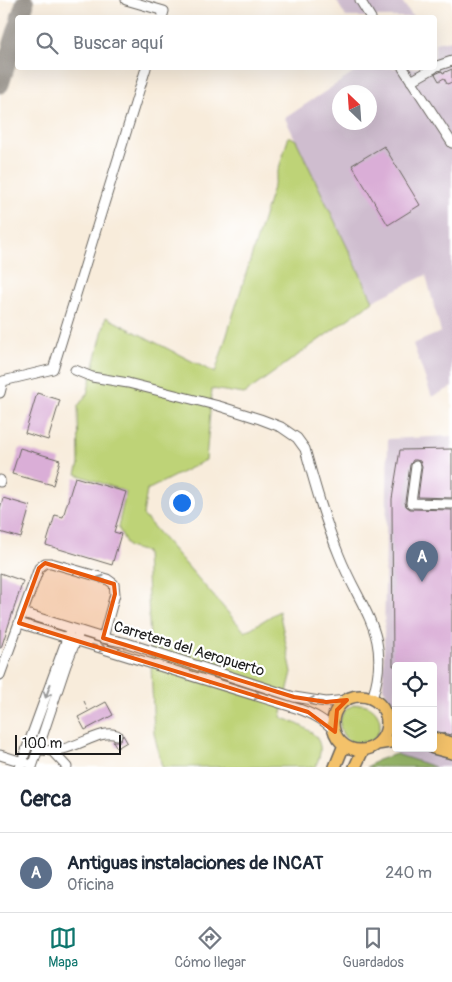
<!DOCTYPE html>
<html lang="es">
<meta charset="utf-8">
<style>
:root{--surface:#fff;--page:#f2f2f3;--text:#1f2937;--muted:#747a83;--line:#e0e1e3;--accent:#0f766e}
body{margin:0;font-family:Pangolin,sans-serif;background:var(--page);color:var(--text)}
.controls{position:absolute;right:15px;bottom:15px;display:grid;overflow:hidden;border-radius:5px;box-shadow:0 5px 20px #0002}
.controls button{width:45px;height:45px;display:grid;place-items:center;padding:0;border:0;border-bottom:1px solid var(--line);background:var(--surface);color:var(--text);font:25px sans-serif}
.compass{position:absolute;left:332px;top:85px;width:45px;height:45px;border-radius:50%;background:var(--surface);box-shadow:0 5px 20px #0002;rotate:335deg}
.scale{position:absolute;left:15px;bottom:12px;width:106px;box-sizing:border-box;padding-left:5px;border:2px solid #1c1c1c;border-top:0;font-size:14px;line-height:18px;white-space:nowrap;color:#1c1c1c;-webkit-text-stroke:4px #fff;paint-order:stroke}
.you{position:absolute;left:181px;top:502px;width:18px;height:18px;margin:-12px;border:4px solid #fff;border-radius:50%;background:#1a73e8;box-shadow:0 0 0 8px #1a73e833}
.badge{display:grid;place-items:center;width:32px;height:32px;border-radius:50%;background:var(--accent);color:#fff;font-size:16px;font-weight:700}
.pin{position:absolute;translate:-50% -41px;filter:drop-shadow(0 1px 2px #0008)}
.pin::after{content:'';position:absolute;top:26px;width:18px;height:15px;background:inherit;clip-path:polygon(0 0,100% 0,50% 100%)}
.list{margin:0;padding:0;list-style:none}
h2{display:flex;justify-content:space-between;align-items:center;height:65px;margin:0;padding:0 20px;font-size:21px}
h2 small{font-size:16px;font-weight:400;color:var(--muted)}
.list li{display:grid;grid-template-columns:32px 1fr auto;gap:15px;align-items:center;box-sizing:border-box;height:80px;padding:0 20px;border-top:1px solid var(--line)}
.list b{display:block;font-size:19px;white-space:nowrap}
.list p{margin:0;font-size:16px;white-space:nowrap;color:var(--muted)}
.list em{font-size:16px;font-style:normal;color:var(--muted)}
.icon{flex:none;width:28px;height:28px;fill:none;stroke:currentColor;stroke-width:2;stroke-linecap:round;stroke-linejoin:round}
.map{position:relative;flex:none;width:452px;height:767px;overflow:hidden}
.search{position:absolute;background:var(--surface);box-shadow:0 5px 20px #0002;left:15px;right:15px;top:15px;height:55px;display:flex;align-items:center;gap:12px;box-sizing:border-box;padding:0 18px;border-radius:5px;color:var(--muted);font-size:19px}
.sheet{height:145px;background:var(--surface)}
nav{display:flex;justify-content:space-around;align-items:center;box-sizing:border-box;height:70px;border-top:1px solid var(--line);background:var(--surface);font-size:14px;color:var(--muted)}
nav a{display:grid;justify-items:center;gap:2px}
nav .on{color:var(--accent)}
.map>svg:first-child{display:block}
.industrial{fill:#cfbdcf;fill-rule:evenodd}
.green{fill:#bed377;stroke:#6d784a}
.forest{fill:#96b568;stroke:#596842}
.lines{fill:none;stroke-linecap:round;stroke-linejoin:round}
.taxiway{stroke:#8a847c;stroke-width:19}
.building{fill:#daaed7}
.minor-casing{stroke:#69655f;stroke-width:11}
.major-casing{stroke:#69655f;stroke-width:14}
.path{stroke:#69655f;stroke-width:1;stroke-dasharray:4 4;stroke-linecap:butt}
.minor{stroke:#fff;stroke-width:9}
.major{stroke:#f4c26a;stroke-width:11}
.oneway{stroke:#999}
.marked{fill:#e8590c;fill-opacity:0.2;stroke:#e8590c;stroke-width:4;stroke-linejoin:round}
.labels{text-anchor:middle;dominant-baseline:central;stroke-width:4.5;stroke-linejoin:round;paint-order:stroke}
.street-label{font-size:15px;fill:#1c1c1c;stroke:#fff}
</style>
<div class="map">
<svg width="452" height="767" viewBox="0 0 452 767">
<rect width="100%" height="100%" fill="#fff"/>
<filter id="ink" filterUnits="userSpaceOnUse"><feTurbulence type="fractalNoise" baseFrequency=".02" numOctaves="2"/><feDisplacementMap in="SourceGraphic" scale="10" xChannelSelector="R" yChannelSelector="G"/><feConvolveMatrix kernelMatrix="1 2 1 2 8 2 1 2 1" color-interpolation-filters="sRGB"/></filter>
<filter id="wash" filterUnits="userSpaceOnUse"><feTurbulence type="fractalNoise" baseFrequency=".0096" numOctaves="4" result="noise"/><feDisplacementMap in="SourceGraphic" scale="20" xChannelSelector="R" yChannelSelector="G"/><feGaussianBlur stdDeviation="1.12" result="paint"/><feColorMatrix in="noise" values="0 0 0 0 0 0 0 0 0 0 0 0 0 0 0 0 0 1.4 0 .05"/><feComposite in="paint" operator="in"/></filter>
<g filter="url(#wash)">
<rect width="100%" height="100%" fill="#f8ecdb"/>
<path class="industrial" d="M336,0H401L413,17H346Z
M452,40V387L432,397L413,344L441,332L426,275L373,301L285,118L361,68H434L435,43ZM340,92H370V122H340Z
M452,436V767H435L396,754V748H433V666H396V711L383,688L388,439Z"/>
<path class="green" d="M289,136L296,140L373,301L244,394L212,389L206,460L147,490L143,515L245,632L279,611L292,672L281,717C304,727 332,735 315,767H162L154,733L146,552L128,547L118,527L126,492L76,474L79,464L78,406L87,394L106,317L215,373Z
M340 724a20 20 0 1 1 40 0a20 20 0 1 1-40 0Z"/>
<path class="forest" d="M396,754L435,767H367L378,760Z"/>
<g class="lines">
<path class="taxiway" d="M20,18L25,3
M0,84L18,27"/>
</g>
<g id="blocks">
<path class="building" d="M452,69V82L447,84L444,78L439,81L435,74L442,71L443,73Z
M384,146L420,205L388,225L352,165Z
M37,393L60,400L48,440L25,433Z
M20,448L60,460L53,485L12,474Z
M452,449V498L418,497L422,466L420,461L416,460H413L410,465L405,502L406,506L410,509L452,510V735L433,731V666H393L392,499L400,450Z
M75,477L126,492L114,532L121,534L112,565L46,545L55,515L63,517Z
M3,498L30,506L21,538L0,532V509Z
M0,573L23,581L1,648H0Z
M106,702L113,715L85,730L78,717Z
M123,735L127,742L117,748L113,741H120Z"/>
</g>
</g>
<g filter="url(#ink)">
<use href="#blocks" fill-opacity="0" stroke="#69655f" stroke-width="1"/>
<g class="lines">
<g class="minor-casing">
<path id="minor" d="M126,0L164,11L162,18
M360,0L371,18
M434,67L452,61
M403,68L452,143
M411,81L434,68
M75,370L92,377L128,383L219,406L260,419L281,427L297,438L305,449C315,485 325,521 339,555C361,611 393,635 372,699
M0,393L3,381L53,369L146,68
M416,466L411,503L452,504
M0,480V482
M23,613L103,638L127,643L294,697L326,702L347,700
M19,623L299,709C313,714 326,720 335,732
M0,675L39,568L45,563H51L107,579L114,584L115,594L103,638
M39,749C69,758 97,727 117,735
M52,751L67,767
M0,755L26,763
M20,767L69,633
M32,767L66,665L78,635"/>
</g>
<g class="major-casing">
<path id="major" d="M333 723a27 27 0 1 1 54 0a27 27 0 1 1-54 0Z
M433,738L452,743
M377,744L396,741
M433,748L452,753
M335,767L344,745
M355,767L363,750"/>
</g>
<path class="path" d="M84,701L88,710"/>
<use href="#minor" class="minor"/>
<use href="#major" class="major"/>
</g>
<defs><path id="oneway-shaft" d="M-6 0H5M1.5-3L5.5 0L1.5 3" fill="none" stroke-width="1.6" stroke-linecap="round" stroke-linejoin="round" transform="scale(1.25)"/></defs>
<g class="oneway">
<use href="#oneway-shaft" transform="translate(104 580) rotate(-158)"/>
<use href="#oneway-shaft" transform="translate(99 647) rotate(17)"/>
<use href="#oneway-shaft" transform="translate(48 691) rotate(110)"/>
<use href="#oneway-shaft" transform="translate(254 695) rotate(17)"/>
<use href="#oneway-shaft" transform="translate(315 701) rotate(-172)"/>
</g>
</g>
<path class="marked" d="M45,563L114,584L115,594L103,638L294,697L326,702L347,700L337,710L335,732L308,712L19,623L39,568Z"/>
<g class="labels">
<g class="street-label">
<text transform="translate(189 649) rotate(17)">Carretera del Aeropuerto</text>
</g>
</g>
</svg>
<div class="controls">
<button><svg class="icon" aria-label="locate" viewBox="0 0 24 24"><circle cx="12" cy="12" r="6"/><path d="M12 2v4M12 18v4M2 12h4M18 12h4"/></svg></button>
<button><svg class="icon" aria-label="layers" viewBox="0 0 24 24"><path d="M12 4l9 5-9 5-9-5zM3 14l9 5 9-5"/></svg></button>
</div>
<svg class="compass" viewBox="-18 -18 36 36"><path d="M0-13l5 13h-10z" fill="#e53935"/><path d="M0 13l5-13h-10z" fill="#747a83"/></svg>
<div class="scale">100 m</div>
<div class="you"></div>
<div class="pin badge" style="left:422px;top:582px;background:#5c6f8a">A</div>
<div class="search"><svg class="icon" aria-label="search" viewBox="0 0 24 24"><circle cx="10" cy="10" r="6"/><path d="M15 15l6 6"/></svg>Buscar aquí</div>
</div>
<section class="sheet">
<h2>Cerca<small></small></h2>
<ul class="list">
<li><span class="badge" style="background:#5c6f8a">A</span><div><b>Antiguas instalaciones de INCAT</b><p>Oficina</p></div><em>240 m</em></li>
</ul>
</section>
<nav>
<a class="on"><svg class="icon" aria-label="map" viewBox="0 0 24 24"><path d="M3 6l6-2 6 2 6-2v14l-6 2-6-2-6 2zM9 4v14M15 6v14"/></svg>Mapa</a>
<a><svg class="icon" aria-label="directions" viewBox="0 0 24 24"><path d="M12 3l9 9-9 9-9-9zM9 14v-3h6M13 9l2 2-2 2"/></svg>Cómo llegar</a>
<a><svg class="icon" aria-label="saved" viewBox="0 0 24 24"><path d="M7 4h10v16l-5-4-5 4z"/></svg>Guardados</a>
</nav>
